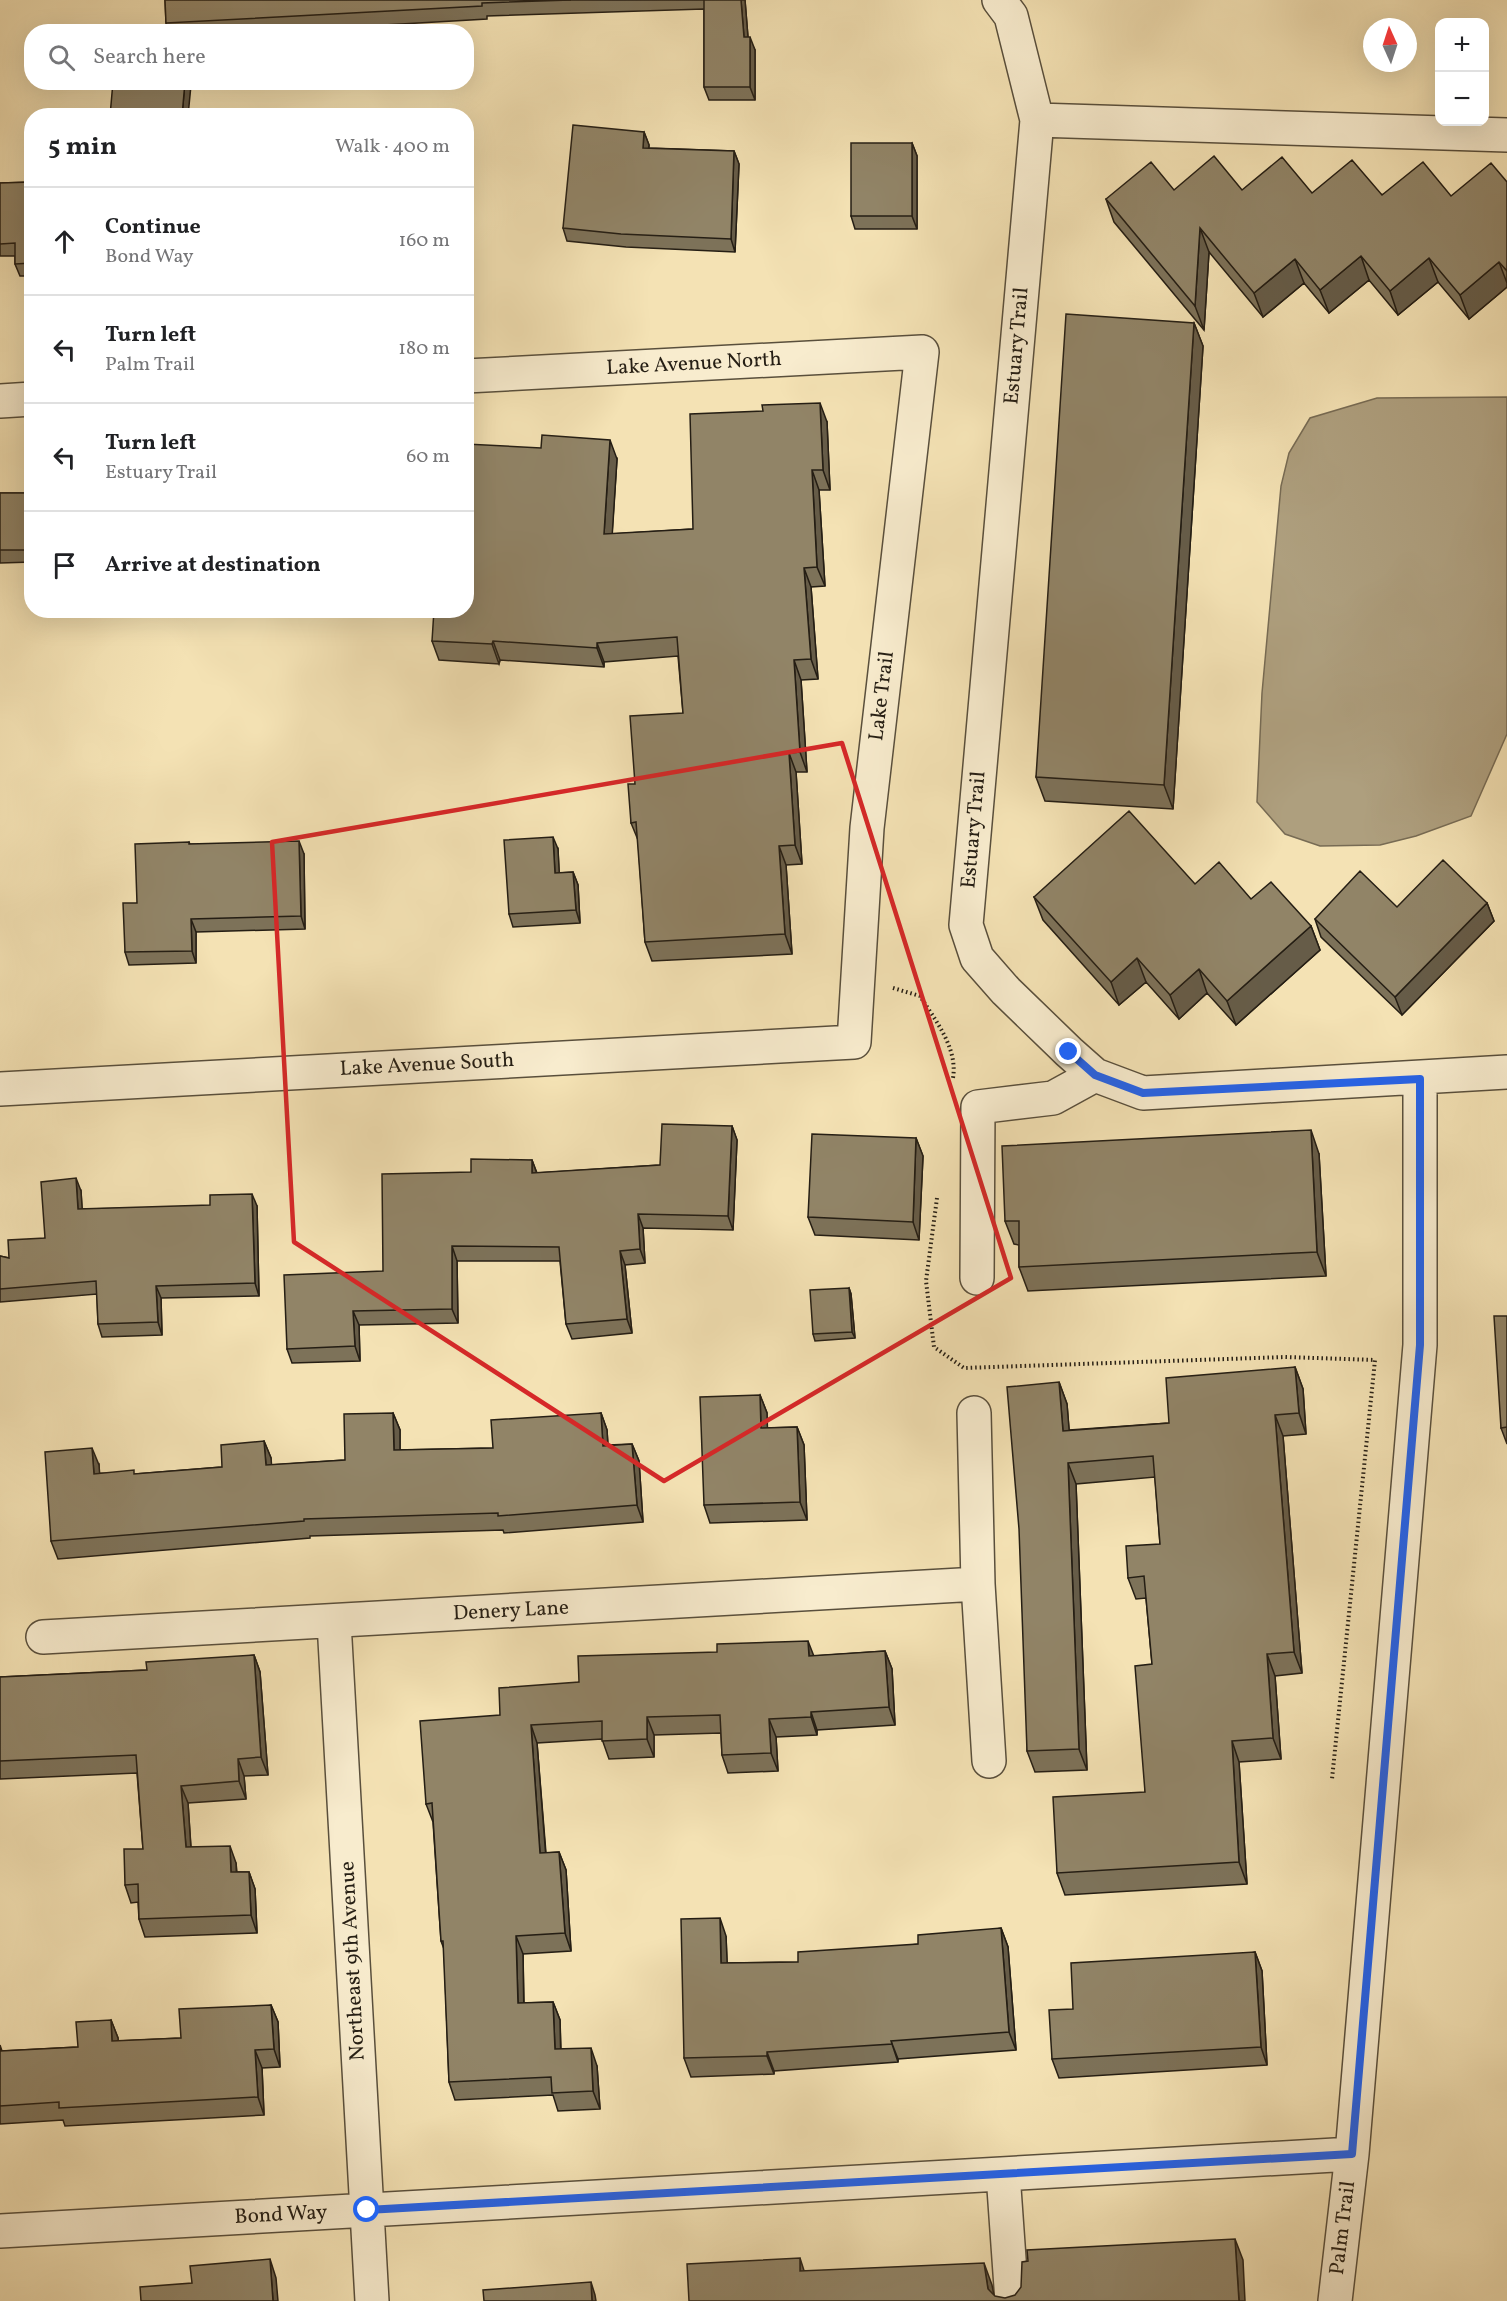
<!DOCTYPE html>
<meta charset="utf-8">
<style>
:root{--surface:#fff;--page:#f2f2f2;--text:#202124;--muted:#757577;--line:#e0e0e0}
body{margin:0;font-family:Vollkorn,serif;background:var(--page);color:var(--text)}
.controls{position:absolute;right:18px;top:18px;display:grid;overflow:hidden;border-radius:12px;box-shadow:0 6px 24px #0002}
.controls button{width:54px;height:54px;display:grid;place-items:center;padding:0;border:0;border-bottom:2px solid var(--line);background:var(--surface);color:var(--text);font:30px sans-serif}
.compass{position:absolute;left:1363px;top:18px;width:54px;height:54px;border-radius:50%;background:var(--surface);box-shadow:0 6px 24px #0002;rotate:357deg}
.stop{position:absolute;width:18px;height:18px;margin:-14px;border:4px solid #2563eb;border-radius:50%;background:#fff}
.stop.end{background:#2563eb;border-color:#fff;box-shadow:0 2px 6px #0008}
.list{margin:0;padding:0;list-style:none}
h2{display:flex;justify-content:space-between;align-items:center;height:78px;margin:0;padding:0 24px;font-size:26px}
h2 small{font-size:20px;font-weight:400;color:var(--muted)}
.list li{display:grid;grid-template-columns:39px 1fr auto;gap:18px;align-items:center;box-sizing:border-box;height:108px;padding:0 24px;border-top:2px solid var(--line)}
.list b{display:block;font-size:22px;white-space:nowrap}
.list p{margin:0;font-size:20px;white-space:nowrap;color:var(--muted)}
.list em{font-size:20px;font-style:normal;color:var(--muted)}
.icon{flex:none;width:33px;height:33px;fill:none;stroke:currentColor;stroke-width:2;stroke-linecap:round;stroke-linejoin:round}
.map{position:relative;flex:none;width:1507px;height:2301px;overflow:hidden}
.search{position:absolute;background:var(--surface);box-shadow:0 6px 24px #0002;left:24px;top:24px;width:450px;height:66px;display:flex;align-items:center;gap:15px;box-sizing:border-box;padding:0 21px;border-radius:24px;color:var(--muted);font-size:22px}
.panel{position:absolute;background:var(--surface);box-shadow:0 6px 24px #0002;left:24px;top:108px;width:450px;height:510px;border-radius:24px}
.map>svg:first-child{display:block}
.water{fill:#ae9f7e;stroke:#776b54;stroke-width:1.5}
.lines{fill:none;stroke-linecap:round;stroke-linejoin:round}
.minor-casing{stroke:#594f3c;stroke-width:36}
.path{stroke:#251e14;stroke-width:4;stroke-dasharray:1.5 3;stroke-linecap:butt}
.minor{stroke:#f8ecce;stroke-width:33}
.wall{fill:#7d7259;stroke:#251e14;stroke-width:1.5}
.shaded-wall{fill:#665c48;stroke:#251e14;stroke-width:1.5}
.building{fill:#918467;stroke:#251e14;stroke-width:1.5}
.route{stroke:#2563eb;stroke-width:8}
.marked{fill:none;stroke:#d62828;stroke-width:4.5;stroke-linejoin:round}
.labels{text-anchor:middle;dominant-baseline:central;stroke-width:5;stroke-linejoin:round;paint-order:stroke}
.street-label{font-size:21px;fill:#251e14;stroke:#f8ecce}
</style>
<div class="map">
<svg width="1507" height="2301" viewBox="0 0 1507 2301">
<rect width="100%" height="100%" fill="#f4e2b4"/>
<filter id="stains"><feTurbulence type="fractalNoise" baseFrequency=".00333" numOctaves="4"/><feColorMatrix values="0 0 0 0 .2 0 0 0 0 .09 0 0 0 0 .02 0 0 0 .5 -.17"/></filter>
<radialGradient id="worn" r=".72"><stop offset=".6" stop-color="#630" stop-opacity="0"/><stop offset="1" stop-color="#630" stop-opacity=".3"/></radialGradient>
<path class="water" d="M1507,397V734L1471,816L1416,836L1380,845L1320,846L1285,834L1257,802L1262,693L1281,486L1289,453L1310,418L1377,398Z"/>
<g class="lines">
<g class="minor-casing">
<path id="minor" d="M999,0L1011,16L1037,120L966,925L977,958L1006,991L1069,1052L1095,1075L1143,1093L1507,1072
M1037,120L1507,135
M0,401L32,399
M0,1089L854,1042L867,828L922,352L466,376
M977,1278L978,1107L1053,1098L1095,1075
M974,1413L978,1584L989,1761
M334,1622L372,2301
M43,1637L978,1584
M1003,2174L1012,2301
M0,2231L1352,2154
M1335,2301L1352,2154L1420,1345V1079"/>
</g>
<path class="path" d="M893,988L920,996C935,1020 958,1048 953,1078
M937,1198L926,1281L934,1347L964,1368L1285,1357L1375,1360L1332,1779"/>
<use href="#minor" class="minor"/>
</g>
<path class="wall" d="M165,0H745L748,37L755,50V100H709L704,87V9L487,16V19L263,32H169L166,23Z
M644,132L649,145V148L734,151L739,164L735,252L626,247L567,241L563,228Z
M912,143L917,156V229H855L851,216Z
M32,182V276H20L15,264V256H0V183Z
M1507,182V287L1469,319L1438,282L1398,315L1369,280L1329,313L1304,283L1263,317L1209,252L1204,330L1114,222L1106,199L1174,190H1242L1312,193L1451,196Z
M1194,323L1203,346L1173,809L1045,801L1036,777Z
M827,422L830,490H819L825,586L811,587L818,679L801,680L807,772H796L802,864L786,865L792,954L652,961L645,942L638,840L631,823L635,784L683,713L678,656L604,662V667L500,660L499,664L439,660L432,641L617,459L612,534L693,529Z
M0,493H32V562L0,563Z
M189,842L190,844L304,854L305,929L196,932V963L129,965L125,952L137,903Z
M558,849L559,873L573,872L578,885L580,923L513,927L509,914Z
M1195,884L1251,899L1311,926L1320,950L1236,1025L1207,993L1179,1019L1146,982L1119,1005L1043,920L1034,897Z
M1487,903L1494,921L1402,1015L1321,937L1315,919L1397,907Z
M732,1126L737,1140L733,1230L643,1228L645,1263L625,1265L632,1333L572,1339L566,1324L560,1261H457L458,1323L359,1325L360,1361L292,1363L287,1349L383,1271L471,1172L532,1160L537,1173L660,1165Z
M916,1138L923,1156L919,1240L815,1235L808,1217Z
M1319,1154L1326,1276L1028,1291L1019,1267V1245L1014,1244L1005,1221Z
M81,1191L82,1209L257,1206L259,1296L161,1298L162,1335L102,1337L98,1324L97,1294L0,1302V1256L9,1258L45,1238Z
M849,1288L851,1294L855,1338L815,1341L813,1334Z
M1507,1316V1444L1501,1428Z
M1295,1367L1303,1389L1306,1434L1283,1436L1302,1673L1275,1676L1281,1759L1239,1762L1247,1884L1065,1895L1057,1873L1145,1792L1152,1664L1146,1598L1136,1599L1128,1578L1160,1544L1155,1477L1076,1484L1087,1770L1035,1772L1027,1751L1059,1382L1067,1404L1069,1430L1169,1423Z
M760,1395L767,1413V1428L797,1427L804,1445L807,1520L710,1523L704,1505Z
M393,1413L400,1430V1450L493,1448L601,1413L607,1430L608,1445L632,1444L639,1461L643,1522L504,1533L503,1530L310,1536V1538L58,1559L51,1541L99,1465V1473L135,1474L222,1467L264,1441L271,1458V1465L345,1460Z
M885,1651L892,1669L895,1725L817,1730V1735L776,1737L778,1771L728,1773L722,1755L721,1733L654,1735V1757L609,1759L602,1739L537,1743L546,1853L559,1852L566,1870L571,1951L523,1954L524,2003L553,2002L560,2020L561,2049L597,2066L600,2109L558,2111L553,2095L455,2100L449,2082L444,1949L441,1941L433,1822L426,1804L500,1715L579,1682L814,1656Z
M254,1655L260,1672L268,1775L244,1776L246,1799L188,1803L191,1847L236,1863L237,1872H249L255,1889L257,1933L145,1937L139,1919L138,1902L131,1903L125,1885L143,1849L137,1773L0,1779V1677L147,1670Z
M1001,1928L1008,1947L1016,2050L898,2059V2062L774,2071V2074L691,2077L684,2058L726,1936L727,1963L798,1962L918,1944Z
M1255,1952L1262,1971L1267,2065L1059,2078L1052,2059L1073,2009Z
M271,2005L278,2022L280,2067L262,2068L264,2115L65,2126L63,2120L0,2124V2045L2,2051L78,2047L111,2020L118,2038V2041L181,2038Z"/>
<path class="shaded-wall" d="M741,0H745L749,50L744,37Z
M750,37L755,50V100L750,87Z
M185,82H190L191,85L188,116H182Z
M644,132L649,145L647,161L643,148Z
M912,143L917,156V229L912,216Z
M734,151L739,164L735,252L731,239Z
M1200,228L1209,252L1204,330L1195,306Z
M1361,256L1369,280L1329,313L1320,290Z
M1429,258L1438,282L1398,315L1390,291Z
M1295,259L1304,283L1263,317L1254,293Z
M1499,262L1507,283V287L1469,319L1460,295Z
M1194,323L1203,346L1173,809L1164,785Z
M820,403L827,422L830,490L823,470Z
M610,440L617,459L611,554L604,534Z
M812,470L819,490L825,586L817,567Z
M804,568L811,587L818,679L811,659Z
M493,641L500,660L499,664L492,644Z
M597,643L604,662V667L597,648Z
M794,660L801,680L807,772L800,752Z
M789,753L796,772L802,864L795,845Z
M553,837L558,849L560,886L555,873Z
M299,841L304,854L305,929L301,916Z
M779,846L786,865L792,954L785,934Z
M573,872L578,885L580,923L576,910Z
M1487,903L1494,921L1402,1015L1395,997Z
M191,919L196,932V963L192,951Z
M1311,926L1320,950L1236,1025L1227,1001Z
M1137,958L1146,982L1119,1005L1111,982Z
M1199,969L1207,993L1179,1019L1170,995Z
M732,1126L737,1140L733,1230L728,1216Z
M1311,1130L1319,1154L1326,1276L1317,1252Z
M916,1138L923,1156L919,1240L913,1222Z
M532,1160L537,1174L532,1173Z
M76,1178L81,1191L83,1221L78,1209Z
M252,1194L257,1206L259,1296L255,1283Z
M638,1214L643,1228L645,1263L640,1249Z
M452,1246L457,1261L458,1323L452,1309Z
M620,1251L625,1265L632,1333L627,1319Z
M156,1286L161,1298L162,1335L158,1322Z
M849,1288L851,1294L855,1338L852,1332Z
M353,1311L359,1325L360,1361L355,1346Z
M1295,1367L1303,1389L1306,1434L1299,1413Z
M1059,1382L1067,1404L1071,1452L1063,1431Z
M760,1395L767,1413L768,1447L761,1428Z
M393,1413L400,1430V1467L394,1450Z
M601,1413L607,1430L609,1463L603,1446Z
M1275,1415L1283,1436L1302,1673L1294,1652Z
M797,1427L804,1445L807,1520L800,1502Z
M264,1441L271,1458L273,1483L266,1465Z
M632,1444L639,1461L643,1522L637,1505Z
M92,1448L99,1465L101,1491L94,1474Z
M1068,1463L1076,1484L1087,1770L1079,1749Z
M808,1641L815,1659L809,1656Z
M885,1651L892,1669L895,1725L889,1707Z
M1267,1654L1275,1676L1281,1759L1273,1738Z
M254,1655L260,1672L268,1775L261,1757Z
M811,1712L817,1730V1735L811,1717Z
M647,1717L654,1735V1757L647,1739Z
M769,1719L776,1737L778,1771L771,1753Z
M531,1725L537,1743L547,1871L540,1853Z
M1232,1741L1239,1762L1247,1884L1239,1862Z
M238,1759L244,1776L246,1799L239,1781Z
M181,1786L188,1803L192,1865L186,1847Z
M230,1846L236,1863L237,1890L231,1872Z
M559,1852L566,1870L571,1951L565,1933Z
M249,1872L255,1889L257,1933L251,1915Z
M720,1918L726,1936L728,1982L721,1963Z
M1001,1928L1008,1947L1016,2050L1009,2032Z
M516,1936L523,1954L524,2021L518,2003Z
M1255,1952L1262,1971L1267,2065L1261,2047Z
M553,2002L560,2020L561,2067L555,2049Z
M271,2005L278,2022L280,2067L274,2049Z
M111,2020L118,2038L119,2059L112,2041Z
M891,2041L898,2059V2062Z
M591,2048L597,2066L600,2109L593,2091Z
M255,2050L262,2068L264,2115L258,2097Z
M767,2052L774,2071V2074L767,2056Z
M1235,2239L1243,2260L1245,2301H1239Z
M800,2258L807,2280L800,2271Z
M270,2259L276,2278L278,2301H273Z
M984,2263L992,2285L995,2301L988,2289Z
M591,2282L595,2295L596,2301H592Z"/>
<path class="building" d="M165,0H571L482,3V6L166,23Z
M704,0H741L744,37H750V87H704Z
M113,82H185L182,116H110Z
M573,125L644,132L643,148L734,151L731,239L621,234L563,228Z
M851,143H912V216H851Z
M1214,156L1242,190L1282,157L1312,193L1352,160L1382,195L1423,162L1451,196L1491,163L1507,182V271L1499,262L1460,295L1429,258L1390,291L1361,256L1320,290L1295,259L1254,293L1200,228L1195,306L1106,199L1151,162L1174,190Z
M32,182V263L15,264V243L0,244V183Z
M1066,314L1194,323L1164,785L1036,777Z
M820,403L823,470H812L817,567L804,568L811,659L794,660L800,752L789,753L795,845L779,846L785,934L645,942L636,822L631,823L628,784H635L630,716L683,713L677,637L597,643V648L493,641L492,644L432,641L434,610H466V444L541,448L542,435L610,440L604,534L693,529L690,414L763,411L762,405Z
M0,493H32V550H0Z
M1129,811L1195,884L1219,862L1251,899L1271,882L1311,926L1227,1001L1199,969L1170,995L1137,958L1111,982L1034,897Z
M553,837L555,873L573,872L576,910L509,914L504,840Z
M299,841L301,916L191,919L192,951L125,952L123,903H137L135,844L189,842V844Z
M1443,860L1487,903L1395,997L1315,919L1360,871L1397,907Z
M662,1124L732,1126L728,1216L638,1214L640,1249L620,1251L627,1319L566,1324L559,1247L452,1246V1309L353,1311L355,1346L287,1349L284,1275L383,1271L382,1174L471,1172V1159L532,1160V1173L660,1165Z
M1311,1130L1317,1252L1019,1267V1221H1005L1002,1146Z
M812,1134L916,1138L913,1222L808,1217Z
M76,1178L78,1209L210,1205V1195L252,1194L255,1283L156,1286L158,1322L98,1324L96,1281L0,1289V1256L9,1258L8,1240L45,1238L41,1182Z
M849,1288L852,1332L813,1334L810,1290Z
M1494,1316H1507V1427L1501,1428Z
M1295,1367L1299,1413L1275,1415L1294,1652L1267,1654L1273,1738L1232,1741L1239,1862L1057,1873L1053,1797L1145,1792L1135,1666L1152,1664L1144,1576L1128,1578L1126,1546L1160,1544L1153,1456L1068,1463L1079,1749L1027,1751L1019,1529L1007,1387L1059,1382L1063,1431L1169,1423L1166,1378Z
M760,1395L761,1428L797,1427L800,1502L704,1505L700,1397Z
M393,1413L394,1450L493,1448L491,1420L601,1413L603,1446L632,1444L637,1505L498,1516V1513L304,1519V1521L51,1541L45,1452L92,1448L94,1474L134,1470V1474L222,1467L221,1445L264,1441L266,1465L345,1460L344,1414Z
M808,1641L809,1656L885,1651L889,1707L811,1712V1717L769,1719L771,1753L722,1755L720,1715L647,1717V1739L602,1741V1721L531,1725L540,1853L559,1852L565,1933L516,1936L518,2003L553,2002L555,2049L591,2048L593,2091L552,2093L551,2077L449,2082L443,1941H441L432,1803L426,1804L420,1721L500,1715L499,1688L579,1682L578,1656L717,1652V1644Z
M254,1655L261,1757L238,1759L239,1781L181,1786L186,1847L230,1846L231,1872H249L251,1915L139,1919L138,1884L125,1885L124,1849H143L136,1755L0,1761V1677L147,1670L146,1662Z
M720,1918L721,1963L798,1962V1952L918,1944V1935L1001,1928L1009,2032L891,2041L892,2044L767,2052V2056L684,2058L681,1919Z
M1255,1952L1261,2047L1052,2059L1049,2010L1073,2009L1071,1963Z
M271,2005L274,2049L255,2050L258,2097L59,2108V2102L0,2106V2051L78,2047L76,2022L111,2020L112,2041L181,2038L179,2009Z
M1235,2239L1239,2301H689L687,2264L800,2258V2271L984,2263L988,2289L995,2296L1005,2298L1015,2295L1021,2287L1022,2262L1028,2261L1027,2250Z
M270,2259L273,2301H141L140,2287L192,2283L190,2266Z
M591,2282L592,2301H484L483,2290Z"/>
<g class="lines">
<path class="route" d="M367,2210L1352,2154L1420,1345V1079L1143,1093L1095,1075L1069,1052"/>
</g>
<path class="marked" d="M842,743L1011,1278L664,1481L294,1242L272,842Z"/>
<g class="labels">
<g class="street-label">
<text transform="translate(1017 346) rotate(-85)">Estuary Trail</text>
<text transform="translate(694 364) rotate(-3)">Lake Avenue North</text>
<text transform="translate(882 696) rotate(-83)">Lake Trail</text>
<text transform="translate(974 830) rotate(-85)">Estuary Trail</text>
<text transform="translate(427 1065) rotate(-3)">Lake Avenue South</text>
<text transform="translate(511 1611) rotate(-3)">Denery Lane</text>
<text transform="translate(353 1961) rotate(-93)">Northeast 9th Avenue</text>
<text transform="translate(281 2215) rotate(-3)">Bond Way</text>
<text transform="translate(1343 2228) rotate(-83)">Palm Trail</text>
</g>
</g>
<rect width="100%" height="100%" filter="url(#stains)"/>
<rect width="100%" height="100%" fill="url(#worn)"/>
</svg>
<div class="controls">
<button>+</button>
<button>−</button>
</div>
<svg class="compass" viewBox="-18 -18 36 36"><path d="M0-13l5 13h-10z" fill="#e53935"/><path d="M0 13l5-13h-10z" fill="#757577"/></svg>
<div class="stop" style="left:367px;top:2210px"></div>
<div class="stop end" style="left:1069px;top:1052px"></div>
<div class="search"><svg class="icon" aria-label="search" viewBox="0 0 24 24"><circle cx="10" cy="10" r="6"/><path d="M15 15l6 6"/></svg>Search here</div>
<section class="panel">
<h2>5 min<small>Walk · 400 m</small></h2>
<ul class="list">
<li><svg class="icon" aria-label="ahead" viewBox="0 0 24 24"><path d="M12 20V5M6 11l6-6 6 6"/></svg><div><b>Continue</b><p>Bond Way</p></div><em>160 m</em></li>
<li><svg class="icon" aria-label="left" viewBox="0 0 24 24"><path d="M17 20v-9H6M10 6l-5 5 5 5"/></svg><div><b>Turn left</b><p>Palm Trail</p></div><em>180 m</em></li>
<li><svg class="icon" aria-label="left" viewBox="0 0 24 24"><path d="M17 20v-9H6M10 6l-5 5 5 5"/></svg><div><b>Turn left</b><p>Estuary Trail</p></div><em>60 m</em></li>
<li><svg class="icon" aria-label="arrive" viewBox="0 0 24 24"><path d="M6 21V4h12l-3 4 3 4H6"/></svg><div><b>Arrive at destination</b></div></li>
</ul>
</section>
</div>
